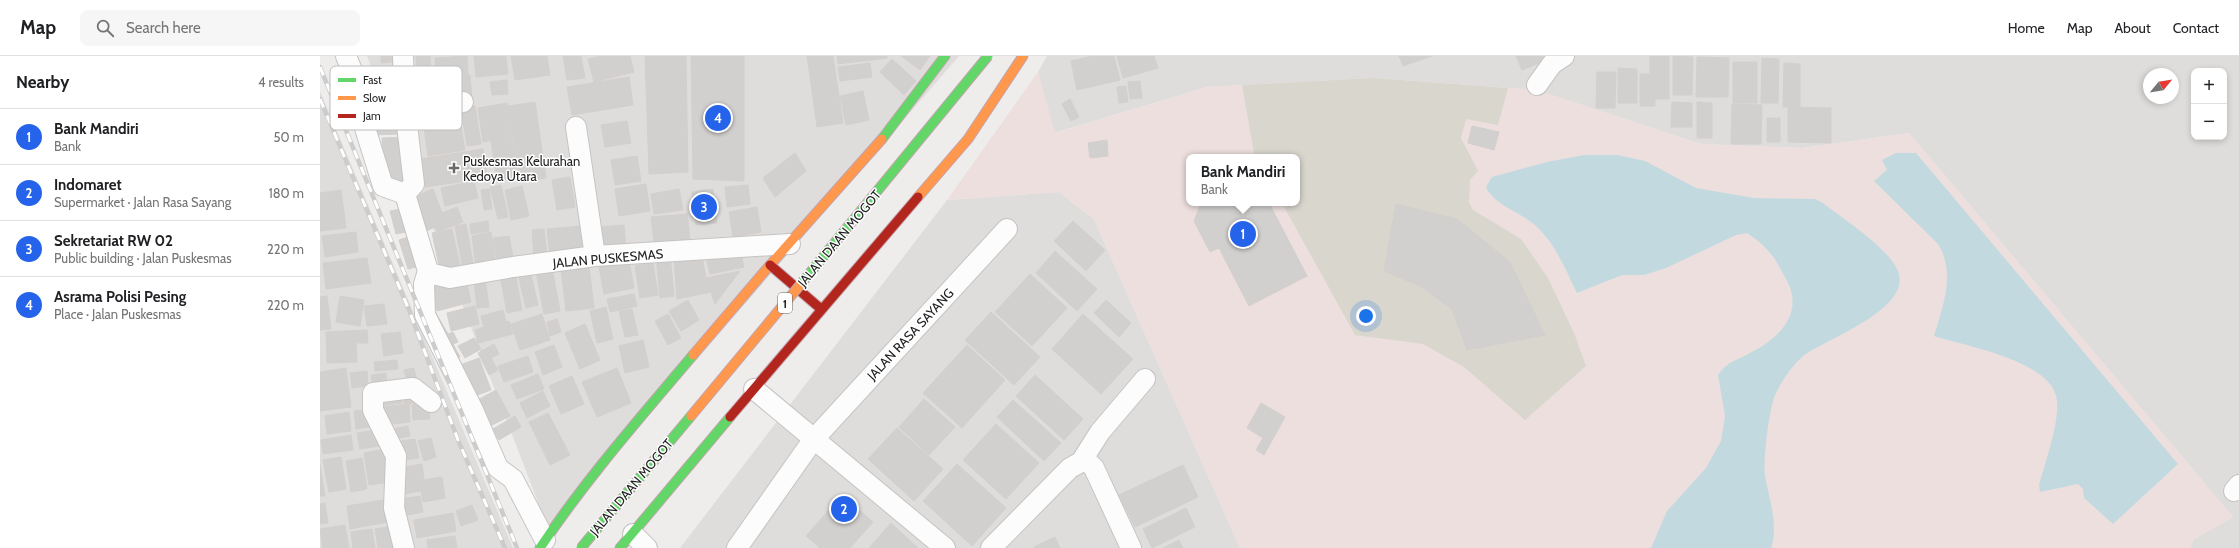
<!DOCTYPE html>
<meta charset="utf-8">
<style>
:root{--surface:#fff;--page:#f6f6f6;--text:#202124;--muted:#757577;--line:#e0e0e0;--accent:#2563eb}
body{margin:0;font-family:Cabin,sans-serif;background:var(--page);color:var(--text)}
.controls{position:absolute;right:12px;top:12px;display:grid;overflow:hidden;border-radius:8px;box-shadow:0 2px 6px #0003}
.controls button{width:36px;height:36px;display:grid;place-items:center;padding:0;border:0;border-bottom:1px solid var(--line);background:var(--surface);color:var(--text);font:20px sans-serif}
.compass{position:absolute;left:1823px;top:12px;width:36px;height:36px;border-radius:50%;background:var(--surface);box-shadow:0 2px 6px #0003;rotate:60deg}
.you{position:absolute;left:1046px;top:260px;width:14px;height:14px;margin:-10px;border:3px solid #fff;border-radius:50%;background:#1a73e8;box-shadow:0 0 0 6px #1a73e833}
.badge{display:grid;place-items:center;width:26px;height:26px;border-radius:50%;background:var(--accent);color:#fff;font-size:13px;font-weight:700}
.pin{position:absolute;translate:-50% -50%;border:2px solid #fff;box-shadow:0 1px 4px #0006}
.popup{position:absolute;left:866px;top:98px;width:114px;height:52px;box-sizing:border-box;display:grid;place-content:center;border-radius:8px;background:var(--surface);filter:drop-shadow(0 1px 3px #0005);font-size:13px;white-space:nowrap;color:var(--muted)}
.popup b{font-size:15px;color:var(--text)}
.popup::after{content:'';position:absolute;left:50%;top:100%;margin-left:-8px;border:8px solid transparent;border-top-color:var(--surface)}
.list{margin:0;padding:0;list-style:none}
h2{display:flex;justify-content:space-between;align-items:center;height:52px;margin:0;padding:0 16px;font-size:17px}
h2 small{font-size:13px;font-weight:400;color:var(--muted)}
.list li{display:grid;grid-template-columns:26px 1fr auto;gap:12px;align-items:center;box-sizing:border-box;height:56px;padding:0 16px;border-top:1px solid var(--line)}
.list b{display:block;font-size:15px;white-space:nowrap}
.list p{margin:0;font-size:13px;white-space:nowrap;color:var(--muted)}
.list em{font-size:13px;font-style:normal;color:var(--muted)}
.icon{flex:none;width:22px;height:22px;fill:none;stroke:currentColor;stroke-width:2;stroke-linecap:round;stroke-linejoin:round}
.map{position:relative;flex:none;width:1919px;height:492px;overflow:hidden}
header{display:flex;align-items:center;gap:24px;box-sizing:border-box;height:56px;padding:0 20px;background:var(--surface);border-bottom:1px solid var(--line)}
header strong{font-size:19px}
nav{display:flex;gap:22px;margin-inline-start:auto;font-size:14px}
.search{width:280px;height:36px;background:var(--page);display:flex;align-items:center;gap:10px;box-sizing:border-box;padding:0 14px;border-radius:8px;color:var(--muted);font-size:15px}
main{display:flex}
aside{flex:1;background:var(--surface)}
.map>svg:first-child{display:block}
.residential{fill:#dfdddc;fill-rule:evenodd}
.commercial{fill:#ecdfde;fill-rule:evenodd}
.construction{fill:#d8d6cd}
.water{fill:#c2dadf}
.building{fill:#d2d0ce;stroke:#d2cfcd}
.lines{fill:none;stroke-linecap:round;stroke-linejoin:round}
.street-casing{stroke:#c5c4c3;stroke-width:22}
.fast-casing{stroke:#c2a4ae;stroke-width:11}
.slow-casing{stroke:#c2a4ae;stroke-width:11}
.jam-casing{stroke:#c2a4ae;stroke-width:11}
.street{stroke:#fdfcfc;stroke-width:20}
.fast{stroke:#63d668;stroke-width:9}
.slow{stroke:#ff974d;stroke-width:9}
.jam{stroke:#b3261e;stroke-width:9}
.rail-casing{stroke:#ccc;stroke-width:4.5}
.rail{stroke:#fff;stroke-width:3;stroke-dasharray:9;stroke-linecap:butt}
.fast-bridge-casing{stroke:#c2a4ae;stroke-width:11;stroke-linecap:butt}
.slow-bridge-casing{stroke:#c2a4ae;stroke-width:11;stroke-linecap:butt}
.fast-bridge{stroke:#63d668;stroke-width:9}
.slow-bridge{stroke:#ff974d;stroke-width:9}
.poi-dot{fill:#6a6968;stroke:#fff;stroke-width:1.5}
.labels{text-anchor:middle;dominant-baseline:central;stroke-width:3;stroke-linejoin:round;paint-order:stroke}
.shield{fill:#fff;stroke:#646464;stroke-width:1}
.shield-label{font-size:12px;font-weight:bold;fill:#222}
.poi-label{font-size:13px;fill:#222;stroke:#fff;text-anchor:start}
.street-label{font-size:13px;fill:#222;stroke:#fff}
.key{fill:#fff;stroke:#bdbdbd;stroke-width:1}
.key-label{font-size:11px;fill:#222}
</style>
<header>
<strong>Map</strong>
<div class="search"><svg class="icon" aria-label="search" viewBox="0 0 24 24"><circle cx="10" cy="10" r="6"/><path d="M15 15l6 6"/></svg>Search here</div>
<nav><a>Home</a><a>Map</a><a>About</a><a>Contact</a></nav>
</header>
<main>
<aside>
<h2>Nearby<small>4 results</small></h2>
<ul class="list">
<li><span class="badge">1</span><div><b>Bank Mandiri</b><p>Bank</p></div><em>50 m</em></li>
<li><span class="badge">2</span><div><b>Indomaret</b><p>Supermarket · Jalan Rasa Sayang</p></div><em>180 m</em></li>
<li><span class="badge">3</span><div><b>Sekretariat RW 02</b><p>Public building · Jalan Puskesmas</p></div><em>220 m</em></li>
<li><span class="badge">4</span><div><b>Asrama Polisi Pesing</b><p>Place · Jalan Puskesmas</p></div><em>220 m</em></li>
</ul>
</aside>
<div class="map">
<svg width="1919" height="492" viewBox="0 0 1919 492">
<rect width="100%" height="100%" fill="#efedeb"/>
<path class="residential" d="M47,0H639L229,475Z
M727,0H1919V492H1870L1874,483L1913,461L1589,77L1482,92L1381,88L1216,34L1053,22L887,31L734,77L718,16ZM1874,15H1904V81H1874ZM1829,18H1853V42H1829Z
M0,35L193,492H0Z
M739,136L774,163L920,492H360L627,144Z"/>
<path class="commercial" d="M718,16L735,77L887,31L1053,22L1216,34L1381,88L1482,92L1589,77L1913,461L1874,483L1870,492H920L774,163L739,136L627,144ZM869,101H977V147H869Z"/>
<path class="construction" d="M1053,22L1188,32L1178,69L1146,63L1141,82L1158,115L1150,124L1149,146L1153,154L1201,183L1228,222L1254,277L1266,310L1205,364L1144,311L1103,288L1035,279L962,147H977V101H937L934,97L922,29Z"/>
<path class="water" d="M1576,97H1596L1858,408L1793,468L1764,442L1763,433L1758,428L1720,436L1719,429C1725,407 1742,360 1736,340C1727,304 1645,290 1614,280C1623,250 1636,217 1618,188L1554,125L1567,114L1562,104Z
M1264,99H1297L1325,105L1376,132L1434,142L1495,143L1503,147C1523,163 1566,190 1577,213C1596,252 1507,282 1483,300C1472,310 1462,324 1456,337C1449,351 1443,404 1445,420C1449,443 1459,469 1451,492H1331L1347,455L1386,412L1401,385L1405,360L1398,319C1408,305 1416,305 1430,297C1460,282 1485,256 1466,223C1454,200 1448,191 1427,177L1416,179L1346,212L1324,219H1302L1257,237C1246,215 1236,189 1218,172C1203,156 1175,151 1166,131L1172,121L1227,106Z"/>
<path class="building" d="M61,0H80L81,5L61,7Z
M96,0H110L113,45L99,48Z
M147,0L148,19L116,20L115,2Z
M154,0H186L188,18L156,21Z
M191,0H227L230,19L195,24Z
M243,0H261L265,22L247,24Z
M281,0H310L314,16L274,26L268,3Z
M325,0H366L368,116L329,118Z
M371,0H424V125L373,123Z
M487,0H513L523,67L497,71Z
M517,0H567V2L518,8Z
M581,0H610L600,14Z
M773,0H794L800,24L757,34L751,5Z
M797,0H834L838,12L803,22Z
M1079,0H1112L1083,10Z
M1196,0H1222L1224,5L1202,14Z
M1330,0H1349V43H1335V50H1320V18H1330Z
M1353,0L1373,1L1372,39H1353Z
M1377,1L1409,2L1408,41H1376Z
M1442,2L1459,3L1458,47H1441Z
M572,3L596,25L584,39L560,16Z
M1413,6H1437V47H1413Z
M550,7L552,21L520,25L518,11Z
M1464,7L1480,8V51H1463Z
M78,10V45L43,47L41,12Z
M29,12L33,48L22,49L18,13Z
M1298,12L1317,13V47H1298Z
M1277,16H1296L1295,52H1276Z
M150,19L152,43L135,44L133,21Z
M309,21L313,49L252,59L247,31Z
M131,22L133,44L116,46L115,23Z
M187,24L188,38L172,39L170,26Z
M820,25L822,42L810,43L808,26Z
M806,30L808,46L799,47L797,31Z
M543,35L549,64L526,69L520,40Z
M750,43L759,61L751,65L742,48Z
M215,46L226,122L200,126L188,50Z
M1352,46L1372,47V71H1351Z
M1377,46L1392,47V82H1377Z
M187,47L192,81L163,86L158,52Z
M81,48L82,63L46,65L45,50Z
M1412,48L1442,49L1441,88H1411Z
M155,50L161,88L147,90L141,52Z
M1468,51L1511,52V87L1468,86Z
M138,53L145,94L108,100L102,58Z
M1447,62H1460V86H1447Z
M79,65L80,78L52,79L51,67Z
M307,65L311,87L285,91L281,69Z
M1152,70L1179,76L1174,94L1148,87Z
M86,81L88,128L65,130L62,82Z
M192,82L198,122L177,125L171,85Z
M787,84L788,100L770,102L768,87Z
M163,93L167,122L105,131L100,103Z
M475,97L486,115L455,141L443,122Z
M317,100L321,125L295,129L291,104Z
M250,121L255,151L237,154L232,124Z
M154,125L158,142L125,150L121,132Z
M326,128L330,155L299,160L295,133Z
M181,129L188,161L178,163L170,131Z
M428,129L430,148L407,151L405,131Z
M202,130L209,160L191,164L185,134Z
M113,133L122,157L137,151L143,166L117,176L115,171L106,175L93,141Z
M169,133L172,153L164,154L161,134Z
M359,133L363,154L334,158L331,138Z
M393,133L397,167L376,169L372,136Z
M21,134L26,172L0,175V137Z
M881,147H949L987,220L929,250L899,192L890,196L874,165Z
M1076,148L1137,163L1190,206L1225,279L1147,294L1132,253L1100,230L1064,215Z
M437,151L441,176L413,181L409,156Z
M86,152L91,175L76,178L70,155Z
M367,158L370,183L334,187L331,161Z
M168,165L169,175L151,178L150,168Z
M753,165L785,194L766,215L734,185Z
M146,168L154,212L143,214L135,170Z
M304,169L306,195L279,197L277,171Z
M261,170L264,197L230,201L227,173Z
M132,173L141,215L121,219L112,177Z
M224,173L227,200L214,201L212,174Z
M36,176L38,196L5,201L2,180Z
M171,176L176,208L156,211L152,180Z
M95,179L104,209L88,213L79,184Z
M189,180L193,201L177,204L173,182Z
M420,193L424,211L390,218L386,201Z
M735,195L777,233L757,255L716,217Z
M350,198L354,240L340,242L336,199Z
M382,200L386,222L420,215L395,248L391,236L357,243L354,204Z
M47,202L51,227L6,233L3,207Z
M309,205L314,232L284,238L279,211Z
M333,207L338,239L320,242L315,210Z
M269,210L274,252L246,255L241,213Z
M209,211L218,249L206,252L197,214Z
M232,212L240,255L224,258L216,215Z
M195,216L202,254L187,257L180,219Z
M710,218L747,252L712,290L675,256Z
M165,222L169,251L157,252L154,224Z
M146,224L151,246L117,255L111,232Z
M314,238L317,250L290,256L287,243Z
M7,240L11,273L0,274V241Z
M20,240L44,244L40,270L16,266Z
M368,244L379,264L361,275L349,255Z
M786,244L811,267L799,281L774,257Z
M64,248L67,268L47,270L44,250Z
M155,250L159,268L131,275L127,257Z
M286,251L293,283L277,287L270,255Z
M312,253L318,279L305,281L299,255Z
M183,254L186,266L189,265L193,278L158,287L155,274L164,271L161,260Z
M671,256L720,301L694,329L645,284Z
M116,257L128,278L133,276L138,286L133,288L140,301L131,305L108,261Z
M222,258L230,284L200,294L191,268Z
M348,258L361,282L348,289L335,265Z
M763,258L813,303L781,338L732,293Z
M237,263L241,276L230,280L227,266Z
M265,268L280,304L260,313L245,277Z
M47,274L48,287H36L37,306L7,307L6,276Z
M80,276L83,297L64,300L61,278Z
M154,282L161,293L145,302L138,290Z
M323,284L329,311L305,317L299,290Z
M174,288L179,298L171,302L178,314L169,319L158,297Z
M234,289L242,311L223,319L215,296Z
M647,289L685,324L642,372L603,337Z
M208,300L213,316L184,326L178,310Z
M159,302L171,334L152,341L140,309Z
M77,304L78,313L55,315L54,306Z
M26,312L31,351L0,355V316Z
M94,312L98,329L88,330L84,314Z
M297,312L311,347L277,361L262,326Z
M47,315L48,330L32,332L30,317Z
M66,317L67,331L53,332L51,319Z
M218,318L224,333L197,343L191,329Z
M715,319L763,363L744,384L696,340Z
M252,320L264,348L241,358L229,330Z
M176,334L190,360L168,371L154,346Z
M223,335L230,350L207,362L200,347Z
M83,337L99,347L84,348Z
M81,338L82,347L57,350L55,340Z
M604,343L635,371L609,399L579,371Z
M693,344L741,387L724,405L677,361Z
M108,347L110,363L93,364L92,349Z
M941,347L965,361L944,399L936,394L943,382L927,372Z
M89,348L90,366L62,369L61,351Z
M51,353L54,370L36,373L34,355Z
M29,356L31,375L7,378L5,360Z
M228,357L250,399L230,409L209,366Z
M195,360L201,371L179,384L173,373Z
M676,368L719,407L686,443L643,404Z
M88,370L90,380L69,384L67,374Z
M577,372L623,413L594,445L548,403Z
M56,374L59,390L40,393L37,377Z
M31,379L33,394L3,398L1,384Z
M111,382L116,401L104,405L98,385Z
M95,383L99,402L78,405L75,386Z
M65,393L70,426L49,429L44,397Z
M21,401L26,433L9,436L3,404Z
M42,402L47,433L31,436L26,405Z
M102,408L104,424L122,421L125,442L103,446L101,435L83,438L79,412Z
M637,408L686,452L652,490L603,445Z
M0,409L5,440H0Z
M863,409L878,441L815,471L799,439Z
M522,439L553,466L530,492H500L486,480Z
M100,440L103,456L82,460L80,443Z
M64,444L68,466L30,473L27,450Z
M5,447L8,467L0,468V448Z
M152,449L158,464L141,470L136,455Z
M866,452L875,471L832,492L823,473Z
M133,457L136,475L97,482L94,464Z
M571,467L598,492H549Z
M25,469L29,492H3L0,473Z
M75,470L79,492H58L55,473Z
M52,473L55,492H33L31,476Z
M135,480L137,492H108L107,484Z
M735,481L740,492H714V491Z
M859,484L863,492H843Z"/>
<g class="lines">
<g class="street-casing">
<path id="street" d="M26,0L36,24L45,72L63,130L85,138
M83,0L85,52L94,128L85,138
M1217,29L1232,8L1244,0
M85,52L143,46
M256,71L275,200
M85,138L108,215
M108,215L113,218L130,222L193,211L275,200L470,188
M108,215L104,228L105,259L153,354L178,412L193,423L225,484
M434,333L625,492
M761,406L780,376L825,323
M1914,435L1919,429
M313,478L327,492
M84,492L74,452L76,400L53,354V337L93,332L111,346
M417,492L493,384L687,173
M671,492L750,412L761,406L767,405L774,412L811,492"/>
</g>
<g class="fast-casing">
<path id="fast" d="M562,83L625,0
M220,492C266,423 320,362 373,299
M300,492L410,361"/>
</g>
<g class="slow-casing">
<path id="slow" d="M598,141L648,83L703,0
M373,299L450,209L562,83"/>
</g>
<g class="jam-casing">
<path id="jam" d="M450,209L501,253
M410,361L598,141"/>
</g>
<use href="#street" class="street"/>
<use href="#fast" class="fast"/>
<use href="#slow" class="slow"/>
<use href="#jam" class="jam"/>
<g class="rail-casing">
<path id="rail" d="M0,11L197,492
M0,43L89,254L138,384L185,492"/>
</g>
<use href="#rail" class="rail"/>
<g class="fast-bridge-casing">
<path id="fast-bridge" d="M480,229L668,0
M261,492L371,360"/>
</g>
<g class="slow-bridge-casing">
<path id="slow-bridge" d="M371,360L480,229"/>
</g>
<use href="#fast-bridge" class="fast-bridge"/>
<use href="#slow-bridge" class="slow-bridge"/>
</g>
<path class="poi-dot" d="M132 106h4v4h4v4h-4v4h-4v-4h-4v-4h4z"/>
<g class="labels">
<rect class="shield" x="458" y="237" width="14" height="20" rx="3"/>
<g class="shield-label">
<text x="465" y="247">1</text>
</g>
<g class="poi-label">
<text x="143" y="105">Puskesmas Kelurahan<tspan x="143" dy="15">Kedoya Utara</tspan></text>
</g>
<g class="street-label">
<text transform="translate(519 182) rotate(-50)">JALAN DAAN MOGOT</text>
<text transform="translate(288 202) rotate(-5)">JALAN PUSKESMAS</text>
<text transform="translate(590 278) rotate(-47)">JALAN RASA SAYANG</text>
<text transform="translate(311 431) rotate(-50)">JALAN DAAN MOGOT</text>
</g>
</g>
<rect x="10" y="10" width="132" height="64" rx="6" class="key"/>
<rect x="18" y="22" width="18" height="4" fill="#63d668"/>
<rect x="18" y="40" width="18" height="4" fill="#ff974d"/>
<rect x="18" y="58" width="18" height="4" fill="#b3261e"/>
<g class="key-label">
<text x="43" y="28">Fast</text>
<text x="43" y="46">Slow</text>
<text x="43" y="64">Jam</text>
</g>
</svg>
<div class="controls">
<button>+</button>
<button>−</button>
</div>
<svg class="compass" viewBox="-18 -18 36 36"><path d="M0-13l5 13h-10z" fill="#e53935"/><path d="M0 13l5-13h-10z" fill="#757577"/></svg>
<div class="you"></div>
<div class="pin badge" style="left:923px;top:178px">1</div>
<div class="popup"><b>Bank Mandiri</b>Bank</div>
<div class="pin badge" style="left:524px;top:453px">2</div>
<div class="pin badge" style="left:384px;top:151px">3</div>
<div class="pin badge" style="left:398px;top:62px">4</div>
</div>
</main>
